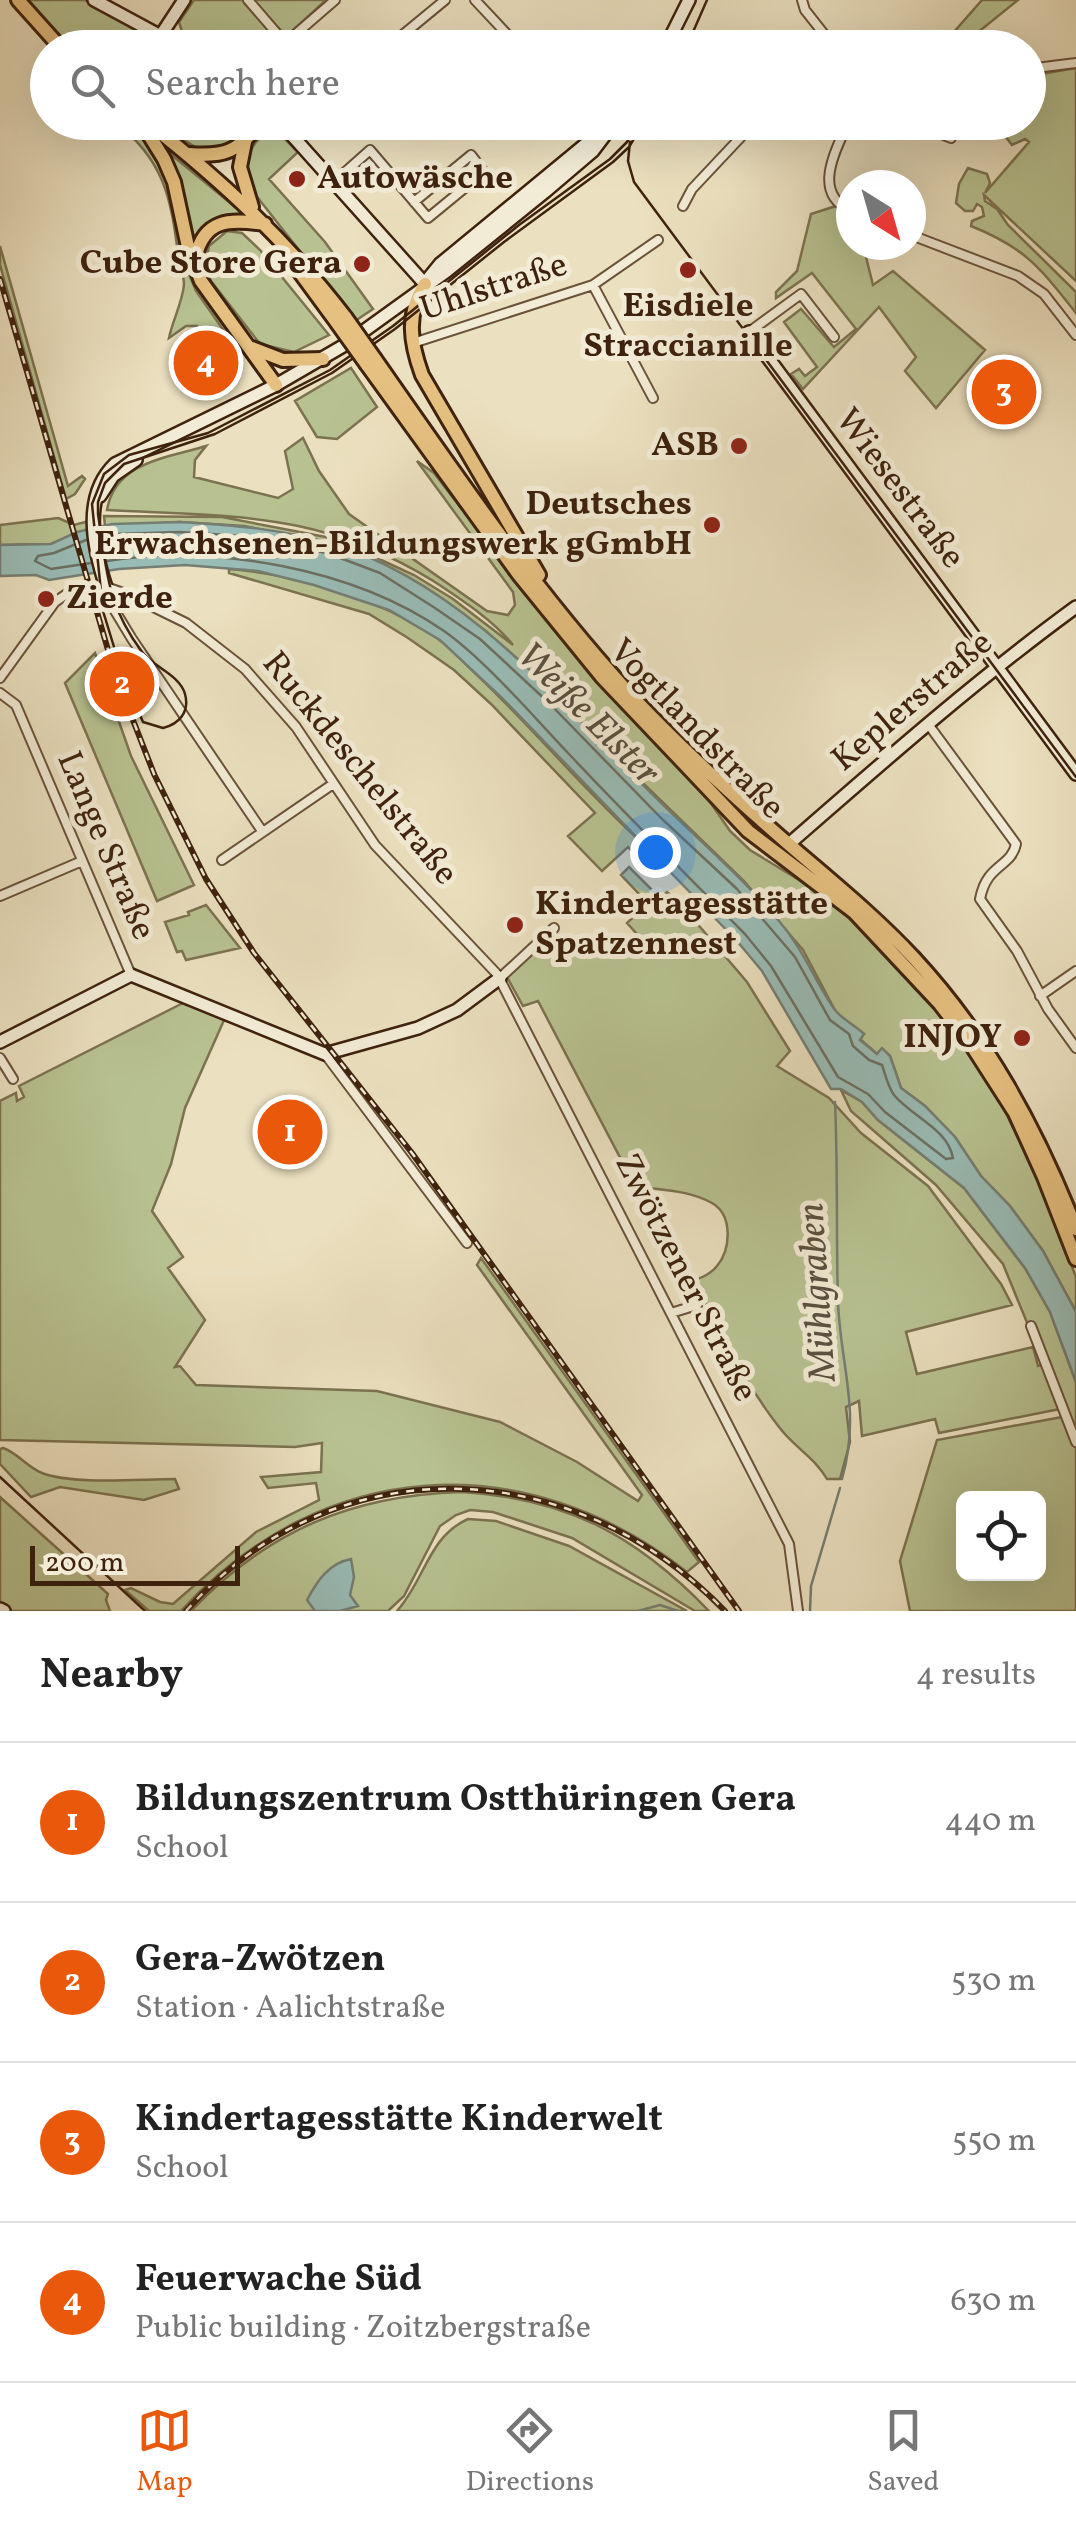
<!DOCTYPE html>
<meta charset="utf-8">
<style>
:root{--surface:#fff;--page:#f2f2f2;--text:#222;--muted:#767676;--line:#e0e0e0;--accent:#ea580c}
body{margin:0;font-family:Vollkorn,serif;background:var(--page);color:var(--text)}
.controls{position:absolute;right:30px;bottom:30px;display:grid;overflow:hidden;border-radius:15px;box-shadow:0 10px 40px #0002}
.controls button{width:90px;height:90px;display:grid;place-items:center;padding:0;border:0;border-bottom:2px solid var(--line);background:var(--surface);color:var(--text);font:50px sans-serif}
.compass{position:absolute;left:836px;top:170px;width:90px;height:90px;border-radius:50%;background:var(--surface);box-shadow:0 10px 40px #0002;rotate:143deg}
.scale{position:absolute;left:30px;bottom:25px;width:210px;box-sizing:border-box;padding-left:10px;border:5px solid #3f220e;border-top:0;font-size:28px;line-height:35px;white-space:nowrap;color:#3f220e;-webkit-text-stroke:8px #f2ebd5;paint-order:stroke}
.you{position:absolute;left:655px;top:852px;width:35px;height:35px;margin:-25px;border:8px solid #fff;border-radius:50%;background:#1a73e8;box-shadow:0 0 0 15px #1a73e833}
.badge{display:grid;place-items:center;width:65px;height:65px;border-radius:50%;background:var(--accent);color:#fff;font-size:32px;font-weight:700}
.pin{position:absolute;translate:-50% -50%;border:5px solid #fff;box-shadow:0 2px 10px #0006}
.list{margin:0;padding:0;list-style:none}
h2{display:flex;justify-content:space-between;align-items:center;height:130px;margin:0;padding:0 40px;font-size:42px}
h2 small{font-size:32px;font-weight:400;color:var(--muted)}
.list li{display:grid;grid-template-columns:65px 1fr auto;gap:30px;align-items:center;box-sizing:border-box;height:160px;padding:0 40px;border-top:2px solid var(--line)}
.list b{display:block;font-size:38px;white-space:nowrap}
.list p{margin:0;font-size:32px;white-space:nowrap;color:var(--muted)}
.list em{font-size:32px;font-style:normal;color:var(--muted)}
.icon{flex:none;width:55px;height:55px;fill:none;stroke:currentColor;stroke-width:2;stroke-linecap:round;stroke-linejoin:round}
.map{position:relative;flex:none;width:1076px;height:1611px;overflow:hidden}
.search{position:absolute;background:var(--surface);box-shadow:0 10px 40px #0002;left:30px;right:30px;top:30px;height:110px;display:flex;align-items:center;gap:25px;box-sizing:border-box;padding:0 35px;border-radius:55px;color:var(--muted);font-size:38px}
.sheet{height:770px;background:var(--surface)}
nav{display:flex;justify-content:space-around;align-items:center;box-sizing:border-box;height:140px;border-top:2px solid var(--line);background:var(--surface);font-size:28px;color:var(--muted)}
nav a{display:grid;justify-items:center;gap:5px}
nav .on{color:var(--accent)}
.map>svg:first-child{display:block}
.green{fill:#b8c291;stroke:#7c7250;stroke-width:2.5;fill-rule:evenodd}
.water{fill:#99bcb6;stroke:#757e73;stroke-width:2.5}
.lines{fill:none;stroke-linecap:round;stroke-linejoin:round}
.shore{stroke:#6c6f62;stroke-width:2.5}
.stream{stroke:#757e73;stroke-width:2.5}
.street-casing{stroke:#6a523a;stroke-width:12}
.secondary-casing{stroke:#3f220e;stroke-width:16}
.primary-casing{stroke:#3f220e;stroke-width:18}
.street{stroke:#f2ebd5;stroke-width:8}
.secondary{stroke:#f2ebd5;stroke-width:11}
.primary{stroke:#e6c080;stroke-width:12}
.tram{stroke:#3f220e;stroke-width:2.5}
.rail-casing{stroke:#3f220e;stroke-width:6}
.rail{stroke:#f2ebd5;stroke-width:2.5;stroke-dasharray:8;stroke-linecap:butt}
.primary-bridge-casing{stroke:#3f220e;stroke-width:18;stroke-linecap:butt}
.primary-bridge{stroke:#e6c080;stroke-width:12}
.poi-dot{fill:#8f2418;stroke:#f2ebd5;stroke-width:4}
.labels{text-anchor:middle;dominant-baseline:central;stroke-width:10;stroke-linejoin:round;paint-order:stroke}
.poi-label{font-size:35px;font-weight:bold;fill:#3f220e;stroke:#f2ebd5;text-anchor:end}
.street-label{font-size:35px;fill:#3f220e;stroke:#f2ebd5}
.water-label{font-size:38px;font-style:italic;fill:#5a5040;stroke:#f2ebd5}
</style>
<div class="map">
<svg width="1076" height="1611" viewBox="0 0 1076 1611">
<rect width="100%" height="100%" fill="#ebe0bf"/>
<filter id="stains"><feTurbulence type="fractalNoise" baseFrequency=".002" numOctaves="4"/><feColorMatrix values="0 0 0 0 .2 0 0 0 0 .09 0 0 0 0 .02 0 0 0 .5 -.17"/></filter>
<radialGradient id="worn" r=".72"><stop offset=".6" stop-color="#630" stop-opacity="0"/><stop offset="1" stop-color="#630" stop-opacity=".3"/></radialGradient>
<path class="green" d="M23,0H85L168,47H67Z
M194,0H326L277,45L278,47H203L183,35L179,22Z
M982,0H1018L961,46L942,45L940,40L953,33Z
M1076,68V281L984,195L985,201L997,209L1008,225L1076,292V313C1040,268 1026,248 971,226L972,221L984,216L982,207L977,204L973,211H965L956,203L959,184L968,168L987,174L990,183L985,193L1029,142L1025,139L1012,145L995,123L1028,122L1029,76Z
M116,123H129L158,154L178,210L188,272L196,291L231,341L210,345L197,326H186L169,338C172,322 183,301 184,284C184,276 179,263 178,254C171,197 163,159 116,123Z
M158,123H248L245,134L228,150L198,149Z
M268,132L282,136L298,152L269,179L325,242L373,309L355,321L254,193C243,169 244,147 268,132Z
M162,147L246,216C220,215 206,220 191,242Z
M836,206L851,218V245H863L873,285L893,271L985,350L936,408L905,371L916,357L879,307L803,389L791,374L799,369L805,376L817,367L784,322L801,309L834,347L856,329L812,273L776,298V292L797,271L811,214Z
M227,231L242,233L260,250L329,335L294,352L260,344L211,281L205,266L209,246Z
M0,246L68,486L82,476L85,479L75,494L66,499L0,265Z
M351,368L377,407L337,439L317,437L295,401Z
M303,438L319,471L349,514L487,611L508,615L515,605L513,592L417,461L434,473L560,636L633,720L699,786L730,831L750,850L817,891L848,917L911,977L957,1036L1000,1101L1032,1166L1076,1277V1312L1043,1251L1010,1206L981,1176L955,1137L925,1106L901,1088L890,1056L882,1049L877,1054L860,1039L864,1034L837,1014L803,950L744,881L486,631L384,564L330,543L244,526L180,522L105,526L104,516L222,517L336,539L414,575L453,599L513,645C493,620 462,600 435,582C320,511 236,517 107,510C115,462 167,458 206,446L195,460L194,477L278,498L293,489L285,451Z
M58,518L74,525L89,521L90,530L51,544L0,545V525Z
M229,569C299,575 380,598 438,639C453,649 465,664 478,676C534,729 583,789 640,841L631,850L628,847L602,871L568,836L595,813L491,704L454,670L408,638L369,614L229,573Z
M95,653L131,756L194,885L157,901L65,683Z
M629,867L660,898L667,892L676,899L747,982L790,1051L777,1066L829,1098L861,1133L928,1186L1001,1284L1012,1305L906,1332L917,1374L1033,1347L1038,1366L1044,1364L1003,1264L936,1185L851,1111L841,1090L862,1102L878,1120L964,1188L1025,1268L1050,1312L1076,1382V1611H910L900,1561L937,1440L1062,1417L1060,1409L939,1433L935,1419L862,1436L859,1401L846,1407L850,1442L840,1479H827C815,1458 794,1447 779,1427C747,1386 727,1345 704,1299L699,1300L690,1282C700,1278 710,1275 717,1266C731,1249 733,1215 712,1203C689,1190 661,1190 635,1186L538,1001L523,1006L507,977L534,950L559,935L624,949L635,942L636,933L627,923L644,907L640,895L621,875ZM964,1498H1038V1574H964Z
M206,905L240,948L186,960L182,951L177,952L165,922L189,915L188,912Z
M185,1002L225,1018L185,1108L171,1164L152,1211L183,1257L168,1268L205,1320L175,1367L180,1366L196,1385L377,1391L500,1422L577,1462L638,1501L642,1495L477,1265L481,1258L699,1562L687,1572C524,1444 322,1457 181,1611H149L125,1590L131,1588L160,1602L173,1604L256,1532L319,1500L316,1483L268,1488L261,1477L321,1472L322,1443L295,1447L0,1440V1101L16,1093L17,1101L24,1097L19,1086Z
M3,1448C18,1453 27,1467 42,1473C73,1485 139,1479 175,1479L179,1489L144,1500L60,1487L31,1497L0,1464V1449Z
M462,1492C567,1498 637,1536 709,1611H695L572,1538L493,1512L470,1510L456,1515L440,1526L404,1596L388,1611H191C267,1531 352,1495 462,1492Z
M0,1497L108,1594L106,1600L110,1611H0Z
M468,1519L496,1521L569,1546L687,1611H397C425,1580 428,1537 468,1519Z"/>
<path class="water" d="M180,522C230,525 282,529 330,543C457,580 556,696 645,787C689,832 738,872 779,921C804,950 815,982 835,1010C842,1019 856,1026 864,1034L860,1040L877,1054L882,1048L890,1056L901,1088L925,1106L955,1137L981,1176L1010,1206L1043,1251L1076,1312V1382L1050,1312L1025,1268L964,1188L878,1120L862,1102L841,1089H831L762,971L737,941L503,699L440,640L389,610L314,585L258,571L185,565L119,569L49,580L36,575L0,576V545L51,544L77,532L112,524Z
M351,1559L354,1577L350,1595L358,1606L340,1611H315L307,1600C317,1581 329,1563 351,1559Z"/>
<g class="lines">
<path class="shore" d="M102,538L116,534L180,532L242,536L327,553L380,573L435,608L480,639L549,703L661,818L737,889L795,957L830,1020L849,1034L853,1046L869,1060L882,1065C885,1074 888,1087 894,1095C911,1116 948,1129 953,1158L946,1159L885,1112L868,1094L838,1077L771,966L745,934C686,874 626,815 569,754C533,716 485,660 444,631C353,568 215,544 107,561
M86,540L54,553L38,556L35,561L51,569L91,563"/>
<path class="stream" d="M835,1102C838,1169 836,1236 838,1303C841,1369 861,1411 842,1479
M638,1611L660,1605L678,1611
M810,1611L811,1586L840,1488"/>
<g class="street-casing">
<path id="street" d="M248,0L280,37L290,39
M475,0L520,48
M802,0L805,10L835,48
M388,47L445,0
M289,48L290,39L335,0
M810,48L821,31
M1028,69L1076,63
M556,122L569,129
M848,122C836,151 811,193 851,211
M911,122L951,138L957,122
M334,182L370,150L428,218L484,172L471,155L414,202
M683,206L692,189L755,122
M911,235L1018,276L1044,294L1076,335
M593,285L653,398
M749,332L801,294L834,337
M413,343L593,285L658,240
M0,678L55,602L74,589
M0,693L16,705L131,975
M928,724L1016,844C1011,868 987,863 980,899L1017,951L1048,1009L1076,1048
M262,831L132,639L109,601L106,587L129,595L186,623L245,669L296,727L375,845L497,974L789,1544L798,1611
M222,860L333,784
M0,896L82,861
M500,978L554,928
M1040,996L1076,971
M325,1054L467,1243
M0,1058L13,1079
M671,1313L697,1305
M1031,1326L1076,1442"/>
</g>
<g class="secondary-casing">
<path id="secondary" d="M94,0L183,48
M161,35L184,0
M665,48L689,0
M280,122L425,284
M427,280L440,264L610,124
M749,332L1076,774
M100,496L113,476L136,460
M106,587C93,547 82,496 115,464L276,385L343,346L447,271L546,191L593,151L615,122
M789,844C883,762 976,680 1076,607
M0,1042L131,975L325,1054L418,1028L457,1010L500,978
M0,1609L4,1611"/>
</g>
<g class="primary-casing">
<path id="primary" d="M18,0L61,48
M141,122L164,159L174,182L188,247L201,281L276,385
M147,122C222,181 288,242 346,318
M245,142L240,167L252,207
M189,154C228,157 236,151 262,122
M290,259L337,323
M195,260C203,218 230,219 265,224
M425,284C406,314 410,342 422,375L539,575
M252,348L283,360L323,359
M375,359C454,472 533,588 626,690C676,744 730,793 785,841C829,879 874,915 914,958C987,1037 1037,1129 1076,1229
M367,365L519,575L602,677L748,831L854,912L940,1004L972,1046L1015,1113L1044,1177L1076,1259"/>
</g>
<use href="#street" class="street"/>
<use href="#secondary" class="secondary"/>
<use href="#primary" class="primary"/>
<path class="tram" d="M686,48L707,0
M639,122L627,142L610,159L519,225L393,326L330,370L208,433L129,455L104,474L92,504L103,611L122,673L143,722L163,728C179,724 190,712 185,694C180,675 153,667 142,652C106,603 107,571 98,514V502L105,483L124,464L215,434L332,373L395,329L504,242L613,162L629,147L644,122
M630,142L628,161L634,182L1076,777
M0,1477L145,1611"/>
<g class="rail-casing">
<path id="rail" d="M0,279L115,674L154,774L206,879L254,953L412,1153L739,1611
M186,1611C336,1443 572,1453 725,1611"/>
</g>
<use href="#rail" class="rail"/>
<g class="primary-bridge-casing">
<path id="primary-bridge" d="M346,318L375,359
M337,323L367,365"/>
</g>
<use href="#primary-bridge" class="primary-bridge"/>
</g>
<g class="poi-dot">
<circle cx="297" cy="179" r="10"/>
<circle cx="362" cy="264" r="10"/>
<circle cx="688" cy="270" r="10"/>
<circle cx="739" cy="446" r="10"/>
<circle cx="712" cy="525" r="10"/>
<circle cx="46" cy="599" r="10"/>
<circle cx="515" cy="925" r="10"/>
<circle cx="1022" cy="1038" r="10"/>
</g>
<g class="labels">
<g class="poi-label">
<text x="317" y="179" text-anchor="start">Autowäsche</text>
<text x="342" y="264">Cube Store Gera</text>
<text x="688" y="307" text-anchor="middle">Eisdiele<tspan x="688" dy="40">Straccianille</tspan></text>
<text x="719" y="446">ASB</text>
<text x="692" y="505">Deutsches<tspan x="692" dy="40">Erwachsenen-Bildungswerk gGmbH</tspan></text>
<text x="66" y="599" text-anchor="start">Zierde</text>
<text x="535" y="905" text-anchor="start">Kindertagesstätte<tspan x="535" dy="40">Spatzennest</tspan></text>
<text x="1002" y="1038">INJOY</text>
</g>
<g class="street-label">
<text transform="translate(494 288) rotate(-18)">Uhlstraße</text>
<text transform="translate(899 489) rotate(53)">Wiesestraße</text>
<text transform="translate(913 702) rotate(-40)">Keplerstraße</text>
<text transform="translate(696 730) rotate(46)">Vogtlandstraße</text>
<text transform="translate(359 769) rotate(51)">Ruckdeschelstraße</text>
<text transform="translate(105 846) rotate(67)">Lange Straße</text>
<text transform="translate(685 1278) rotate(63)">Zwötzener Straße</text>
</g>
<g class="water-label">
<text transform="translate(587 715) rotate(45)">Weiße Elster</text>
<text transform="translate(819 1292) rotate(-94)">Mühlgraben</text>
</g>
</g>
<rect width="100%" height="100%" filter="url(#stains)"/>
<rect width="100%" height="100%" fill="url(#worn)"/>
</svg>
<div class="controls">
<button><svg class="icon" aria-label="locate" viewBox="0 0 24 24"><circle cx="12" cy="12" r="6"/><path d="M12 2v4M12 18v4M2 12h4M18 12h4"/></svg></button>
</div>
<svg class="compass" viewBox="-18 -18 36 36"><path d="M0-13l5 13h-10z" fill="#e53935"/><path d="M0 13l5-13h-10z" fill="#767676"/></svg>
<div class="scale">200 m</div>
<div class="you"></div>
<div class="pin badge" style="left:290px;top:1132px">1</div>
<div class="pin badge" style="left:122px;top:684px">2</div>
<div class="pin badge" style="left:1004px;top:392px">3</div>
<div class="pin badge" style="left:206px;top:363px">4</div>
<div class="search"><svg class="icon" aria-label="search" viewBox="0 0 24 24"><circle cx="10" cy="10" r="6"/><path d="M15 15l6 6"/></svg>Search here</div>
</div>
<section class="sheet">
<h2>Nearby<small>4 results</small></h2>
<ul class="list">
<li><span class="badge">1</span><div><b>Bildungszentrum Ostthüringen Gera</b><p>School</p></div><em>440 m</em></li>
<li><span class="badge">2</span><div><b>Gera-Zwötzen</b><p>Station · Aalichtstraße</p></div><em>530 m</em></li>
<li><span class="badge">3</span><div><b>Kindertagesstätte Kinderwelt</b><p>School</p></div><em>550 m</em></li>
<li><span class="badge">4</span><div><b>Feuerwache Süd</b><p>Public building · Zoitzbergstraße</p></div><em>630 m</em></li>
</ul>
</section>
<nav>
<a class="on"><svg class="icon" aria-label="map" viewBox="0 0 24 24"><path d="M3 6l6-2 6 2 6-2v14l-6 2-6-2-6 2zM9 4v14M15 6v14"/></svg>Map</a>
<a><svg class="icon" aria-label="directions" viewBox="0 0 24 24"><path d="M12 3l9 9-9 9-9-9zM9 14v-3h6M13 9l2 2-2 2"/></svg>Directions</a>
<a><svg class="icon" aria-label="saved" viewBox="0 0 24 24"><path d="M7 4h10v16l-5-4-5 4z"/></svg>Saved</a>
</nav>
